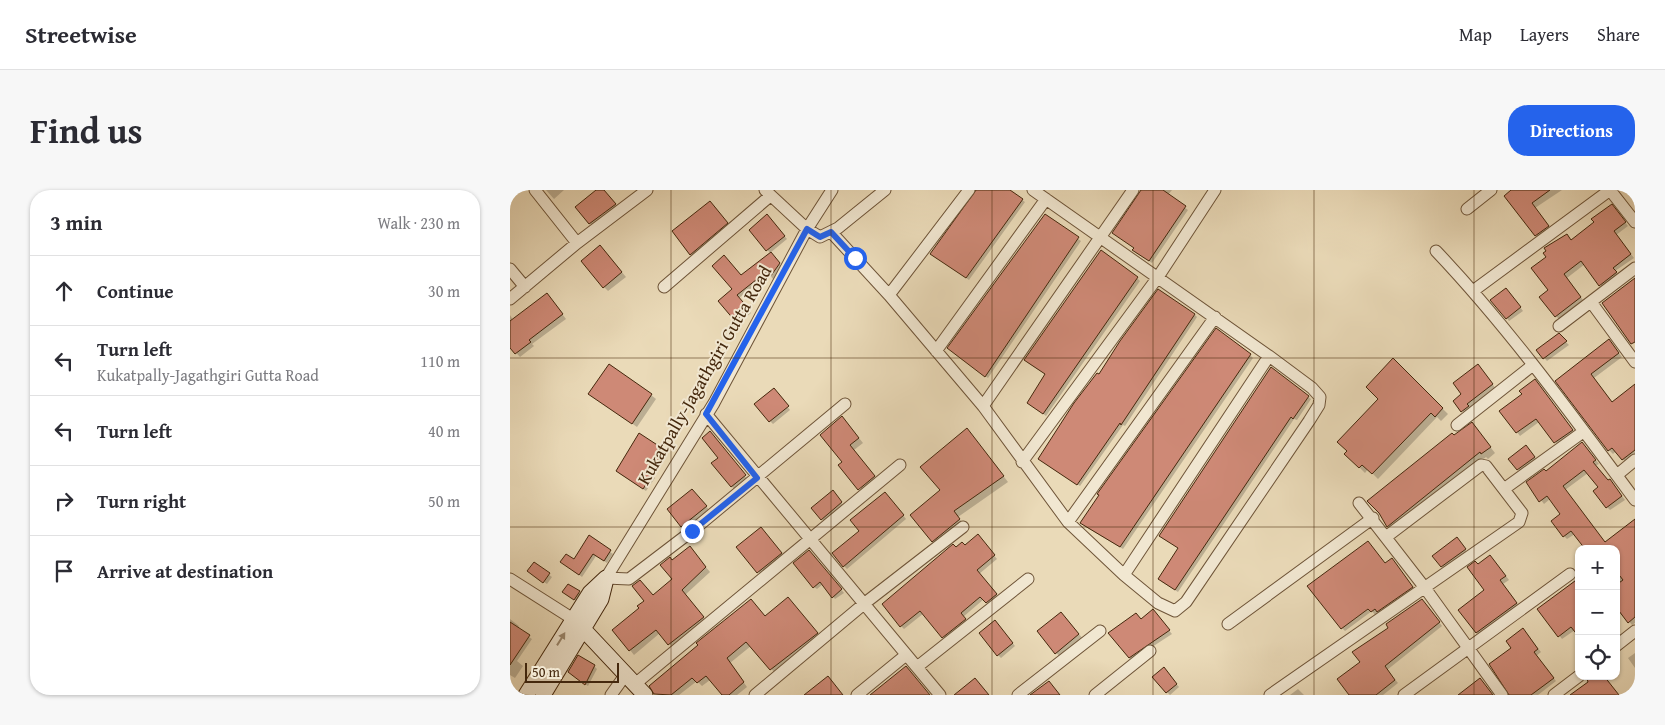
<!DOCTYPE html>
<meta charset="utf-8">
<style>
:root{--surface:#fff;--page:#f7f7f7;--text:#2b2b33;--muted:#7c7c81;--line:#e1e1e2;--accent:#2563eb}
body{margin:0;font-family:"Gentium Book Plus",serif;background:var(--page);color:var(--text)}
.controls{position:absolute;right:15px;bottom:15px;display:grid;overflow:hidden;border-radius:10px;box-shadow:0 1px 4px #0004}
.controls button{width:45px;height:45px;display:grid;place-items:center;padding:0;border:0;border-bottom:1px solid var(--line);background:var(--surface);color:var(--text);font:25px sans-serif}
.scale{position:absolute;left:15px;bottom:12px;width:94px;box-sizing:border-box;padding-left:5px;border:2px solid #45280d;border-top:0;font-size:14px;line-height:18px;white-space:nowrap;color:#45280d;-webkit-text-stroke:4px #f1e7d1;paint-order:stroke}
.stop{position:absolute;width:15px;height:15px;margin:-11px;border:4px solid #2563eb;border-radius:50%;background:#fff}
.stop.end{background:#2563eb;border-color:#fff;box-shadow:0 1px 5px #0008}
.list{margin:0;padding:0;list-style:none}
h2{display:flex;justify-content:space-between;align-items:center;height:65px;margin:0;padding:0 20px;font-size:21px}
h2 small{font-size:16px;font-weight:400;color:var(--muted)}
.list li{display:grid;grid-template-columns:32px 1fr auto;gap:15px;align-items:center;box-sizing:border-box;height:70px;padding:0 20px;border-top:1px solid var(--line)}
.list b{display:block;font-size:19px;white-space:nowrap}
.list p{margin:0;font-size:16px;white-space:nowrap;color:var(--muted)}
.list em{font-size:16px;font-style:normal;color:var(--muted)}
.icon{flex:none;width:28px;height:28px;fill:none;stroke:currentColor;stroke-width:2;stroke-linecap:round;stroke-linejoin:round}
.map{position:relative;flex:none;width:1125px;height:505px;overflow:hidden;border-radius:20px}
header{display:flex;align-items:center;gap:30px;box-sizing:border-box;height:70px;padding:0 25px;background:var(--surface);border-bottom:1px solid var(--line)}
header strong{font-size:24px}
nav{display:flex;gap:28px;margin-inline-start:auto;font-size:18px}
.intro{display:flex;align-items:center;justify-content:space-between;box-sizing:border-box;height:120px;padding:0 30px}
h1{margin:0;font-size:35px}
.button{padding:12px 22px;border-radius:20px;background:var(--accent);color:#fff;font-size:18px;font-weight:700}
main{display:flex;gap:30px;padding:0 30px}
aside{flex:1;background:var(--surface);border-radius:20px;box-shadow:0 1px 4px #0004}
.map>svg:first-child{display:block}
.shadow{fill:#0003}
.building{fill:#ce8976;stroke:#45280d}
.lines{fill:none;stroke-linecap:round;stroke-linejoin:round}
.street-casing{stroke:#6e5438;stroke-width:13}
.secondary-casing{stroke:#45280d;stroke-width:17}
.street{stroke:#f1e7d1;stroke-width:11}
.secondary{stroke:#f1e7d1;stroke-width:15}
.oneway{fill:#9b886f}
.route{stroke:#2563eb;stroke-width:6}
.grid{fill:none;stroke:#45280d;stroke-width:1;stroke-opacity:0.55}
.labels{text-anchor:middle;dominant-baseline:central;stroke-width:4;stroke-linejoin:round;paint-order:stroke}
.street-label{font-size:18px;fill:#45280d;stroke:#f1e7d1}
</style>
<header>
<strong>Streetwise</strong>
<nav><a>Map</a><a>Layers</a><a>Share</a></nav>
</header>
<div class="intro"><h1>Find us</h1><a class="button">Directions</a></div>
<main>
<aside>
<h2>3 min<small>Walk · 230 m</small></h2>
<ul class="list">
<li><svg class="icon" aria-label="ahead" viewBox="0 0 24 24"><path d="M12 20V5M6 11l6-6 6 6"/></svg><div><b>Continue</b></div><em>30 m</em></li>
<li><svg class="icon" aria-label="left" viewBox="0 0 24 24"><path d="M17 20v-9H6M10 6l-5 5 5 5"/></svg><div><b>Turn left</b><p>Kukatpally-Jagathgiri Gutta Road</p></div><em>110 m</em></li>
<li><svg class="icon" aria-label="left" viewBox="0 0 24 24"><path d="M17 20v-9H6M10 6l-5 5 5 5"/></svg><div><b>Turn left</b></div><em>40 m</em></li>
<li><svg class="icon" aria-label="right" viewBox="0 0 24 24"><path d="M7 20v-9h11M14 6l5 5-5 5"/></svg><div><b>Turn right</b></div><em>50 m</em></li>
<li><svg class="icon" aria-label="arrive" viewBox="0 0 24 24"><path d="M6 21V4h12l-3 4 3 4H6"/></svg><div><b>Arrive at destination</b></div></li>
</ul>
</aside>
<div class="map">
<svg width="1125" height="505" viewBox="0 0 1125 505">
<rect width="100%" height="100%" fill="#eadab8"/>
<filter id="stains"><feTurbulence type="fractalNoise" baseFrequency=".004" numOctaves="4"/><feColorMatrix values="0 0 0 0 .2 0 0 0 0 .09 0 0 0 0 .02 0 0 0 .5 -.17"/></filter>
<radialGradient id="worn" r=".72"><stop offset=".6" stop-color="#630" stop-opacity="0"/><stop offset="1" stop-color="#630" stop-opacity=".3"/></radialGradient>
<path class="shadow" d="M36,0H54L44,9Z
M88,0H92L109,19L84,38L67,18Z
M466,0H497L515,12L459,90L424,66Z
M634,0H662L658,5L678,20L642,73L626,63L625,58Z
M1002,0H1052L1025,18L1042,40L1030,49L1026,45Z
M205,17L221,38L185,68L181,64Z
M1105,19L1118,36L1106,45L1124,68L1105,81L1109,86L1093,98L1075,74L1057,88L1073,110L1049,129L1046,126L1039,101L1061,51Z
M535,25L571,51L478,188L442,161Z
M260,29L277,49L260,63L272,77L263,89L259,84L229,108L241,123L228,133L226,130L224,100L231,87L261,64L240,40Z
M94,61L116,87L98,101L94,97Z
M627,88L630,91L536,226L521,215L536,185L518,173Z
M999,102L1013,121L999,131L997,128Z
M40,108L56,129L22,154L24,156L10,167L0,156V125L3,130Z
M685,125L687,127L615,236L613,235L570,296L532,271L590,186Z
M1049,145L1059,155L1037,171L1028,161Z
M1102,154L1112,167L1084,188L1102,213L1125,195V266L1116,273L1106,261L1103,264L1099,260L1047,191Z
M740,165L743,168L613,359L574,336Z
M883,170L938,224L931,231L927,227L868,289L858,279L855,283L841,269L870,209Z
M972,180L986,199L956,225L945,211L953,205Z
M1028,194L1066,244L1049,256L1029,232L1010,246L1007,242Z
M266,202L280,220L263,234L260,231Z
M80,204L141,205L146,209L127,237Z
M798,207L801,209L787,230L784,229L668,402L652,392L669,359Z
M336,232L353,253L344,260L369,291L354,303L333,272Z
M962,234L985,263L978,269L976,267L883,341L878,336L945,247Z
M457,239L498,292L448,327L454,335L428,356L423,351Z
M203,245L237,289L224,299L203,274L210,268Z
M1072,253L1089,274L1085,276L1098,291L1103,294L1115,310L1100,320L1097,317L1090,297L1078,283L1055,300L1095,353L1125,330V433L1122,435L1106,415V359L1065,344L1057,349L1054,346L1052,324L1040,309L1034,314L1018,293L1056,267Z
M1019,259L1027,270L1011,282L1000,269Z
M154,261L157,264L142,285L145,288L136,301L110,284Z
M187,305L200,321L176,340L172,336Z
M325,305L334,316L314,332L312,329Z
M379,307L396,329L337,379L334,376L351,341Z
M255,343L276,368L253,387L228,357Z
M80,347L103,364L97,373L86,366L72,387L52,372L64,371Z
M471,349L487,369L469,384L489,408L480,415L474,409L453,427L458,433L436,450L414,423L394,439L391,436L446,358Z
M949,351L958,363L934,379L932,377Z
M183,362L200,382L175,405L197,432L163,458L150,443L124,465L104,440L164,389L163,371Z
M302,364L334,403L325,409L313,394L307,399L304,397Z
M984,370L999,390L993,394L1010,417L970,446L950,420L976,401L968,376Z
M885,372L905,400L871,424L869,422L865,425L862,421L835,441L832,438L875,375Z
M24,374L42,387L37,394L22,384Z
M1069,387V445L1065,440L1052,449L1029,419Z
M59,395L72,405L68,412L57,405Z
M282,413L311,447L265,483L241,456L220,473L237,497L227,505H214L200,490L192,496L187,491L169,505H148L141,496Z
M915,413L932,436L877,480L888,493L873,505H841L852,472Z
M645,424L662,444L622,470L600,444Z
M556,428L573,449L551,467L546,463Z
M0,429L9,436L7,439L22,449L7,471L13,476L5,488L0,485Z
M487,435L505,456L491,468L488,465Z
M1016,443L1031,462L1026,466L1046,491L1028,505H999L1002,458Z
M1125,463V478L1118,468Z
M84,476L87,479L78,496L62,485Z
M656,482L669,497L660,505L657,502Z
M788,499L794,505H780Z
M1125,499V505H1117Z"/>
<path class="building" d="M86,0H94L106,14L79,34L65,17Z
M466,0H500L513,9L456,88L420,64Z
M631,0H653L676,16L639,71L622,60L624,58L602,43Z
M1001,0H1040L1022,13L1039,36L1025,46L994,6Z
M200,11L218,33L180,65L162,41Z
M1102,14L1116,32L1104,41L1121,64L1103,78L1107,82L1089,96L1071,71L1054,84L1071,107L1045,127L1029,107L1038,100L1021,78L1036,67L1033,63L1036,61L1034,58L1057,44L1061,50L1084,32L1081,29Z
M257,24L275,46L256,61L239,40Z
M535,24L569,47L475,187L437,158Z
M90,55L112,82L93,98L71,71Z
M591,60L628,87L533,224L517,213L535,184L514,170Z
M261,62L270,73L260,87L256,82L227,105L239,119L225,131L208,111L222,99L202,76L214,65L231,85Z
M1125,88V152L1121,154L1092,113Z
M996,98L1011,117L996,129L980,110Z
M648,99L685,124L611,235L610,233L567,295L528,269L564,213L587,183L589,184L610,151Z
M37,103L53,124L19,150L21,152L5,164L0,158V131Z
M706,138L741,164L610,357L570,333L589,305L587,304Z
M1049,143L1057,151L1033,169L1026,160Z
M1099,149L1109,163L1081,184L1102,212L1125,194V260L1112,270L1102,258L1098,261L1045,191Z
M883,168L933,218L925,227L921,223L862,284L852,275L849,278L834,264L837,261L827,252L868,209L856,197Z
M99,174L142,204L122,234L78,204Z
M968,174L983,194L957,214L959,216L951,222L943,211L951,204L943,193Z
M761,177L799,206L783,229L781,227L665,400L648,389L668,358L649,346Z
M1025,189L1063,240L1044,253L1026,229L1006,243L989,221L1012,204L1009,201Z
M264,198L279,216L259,232L244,214Z
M332,226L349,248L340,255L365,286L348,300L328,275L332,272L310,245Z
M962,232L981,257L971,264L970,262L877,337L869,323L857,311L942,243L944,245Z
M457,238L494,286L444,321L450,329L422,352L400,325L430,300L410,277Z
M200,241L236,285L221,297L201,273L208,268L192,248Z
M129,243L155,260L140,282L143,284L133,299L106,281Z
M1072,252L1086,270L1083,272L1098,290L1100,289L1112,306L1096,318L1083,301L1088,297L1074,280L1053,296L1095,352L1125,329V427L1118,433L1106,417V395L1113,390L1106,381V359H1075L1061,341L1053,347L1041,331L1050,324L1037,306L1029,312L1016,292L1034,279L1036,281Z
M1016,255L1025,267L1007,280L998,269Z
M182,299L197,316L171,337L157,319Z
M323,300L332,312L311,330L301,318Z
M375,302L394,325L333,377L322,363L349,341L340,330Z
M251,337L272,363L247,383L226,357Z
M468,344L485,365L467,380L487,404L476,413L470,407L451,423L456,429L432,448L410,421L390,437L372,414L443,354L446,357L452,352L455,355Z
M79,345L101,360L94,371L83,364L69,385L50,372L56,364L64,369Z
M947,347L956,359L931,377L922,366Z
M858,351L875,373L882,368L903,397L867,422L865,419L861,422L858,419L831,439L797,396Z
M180,356L196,377L172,400L194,427L158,455L146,440L119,461L102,440L129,418L127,416L134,411L122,396L130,390L143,405L162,389L150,375L160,367L162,370Z
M299,360L332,399L322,408L310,392L303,398L283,373Z
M980,365L996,386L990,390L1007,413L966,443L948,420L974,400L957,377L965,371L968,374Z
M24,372L40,383L33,393L17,381Z
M1069,388V447L1061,437L1048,447L1027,419Z
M58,394L70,401L64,410L52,402Z
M278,407L308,443L260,480L236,452L217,468L234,492L219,505H212L196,486L187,493L182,488L161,505L144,504L139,496L188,455L186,453L241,409L255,426Z
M912,409L930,432L875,476L885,490L866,505H839L827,489L850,472L842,462L878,438L876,434Z
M643,419L660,440L619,468L598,443L626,423L631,429Z
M551,422L569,444L545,464L527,441Z
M485,430L503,453L487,466L469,443Z
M0,432L20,445L0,475Z
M1013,438L1028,459L1024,462L1044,488L1021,505H999L979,474L1001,458L996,451Z
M68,465L85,475L75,495L58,482Z
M396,476L420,505H360Z
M654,477L667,494L656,503L642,487Z
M318,486L333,505H294Z
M1076,486H1094L1109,505H1060L1078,492Z
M465,488L479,505H444Z
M970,488L983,505H948Z
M539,491L550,505H520Z"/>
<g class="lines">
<g class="street-casing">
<path id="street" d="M25,0L67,53
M255,0L297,39L310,47L328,38L375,0
M322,0L297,39L204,213L96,388L119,389L182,341L335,214
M459,0L379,105L473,216L558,332L614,385L648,413L665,421L676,412L799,231L809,215L810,207L802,198L759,166L523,0
M1100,0L1125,32
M957,19L981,0
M321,42L379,105
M926,61C999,138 1062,225 1125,310
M0,79L15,97
M154,97L260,6
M963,101L1100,0
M0,109L67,53L137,0
M1081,112L1125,172
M1049,136L1125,78
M426,161L536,9
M473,216L623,0
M196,224L430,505
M947,235L1023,175
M512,272L648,87L705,0
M1107,285L1125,270
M994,299L1073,242
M849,313L915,398L992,505
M558,332L705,127
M614,385L759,166
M0,389L63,429
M718,434L863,328
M1106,456L1125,441
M407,477L518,389
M125,494L390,275
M101,505L116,484
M245,505L355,413L453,337
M347,505L396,465
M508,505L590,441
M585,505L640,461
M760,505L1009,332L1012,323L976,276L971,275L876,347
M894,505L1060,384
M1044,505L1069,486"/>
</g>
<g class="secondary-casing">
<path id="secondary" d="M74,440L135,505
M16,505L80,403L96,388
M33,505L91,409L96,389"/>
</g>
<use href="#street" class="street"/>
<use href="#secondary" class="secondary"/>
</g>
<defs><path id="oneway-solid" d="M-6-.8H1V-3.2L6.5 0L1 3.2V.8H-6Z" transform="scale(1.25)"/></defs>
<use class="oneway" href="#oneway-solid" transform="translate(51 449) rotate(-58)"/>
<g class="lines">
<path class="route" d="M182,341L247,288L196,224L297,39L310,47L321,42L345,68"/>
</g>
<path class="grid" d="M161,0V505M321,0V505M482,0V505M643,0V505M804,0V505M964,0V505M0,168H1125M0,337H1125"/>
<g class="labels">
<g class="street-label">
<text transform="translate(194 185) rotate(-60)">Kukatpally-Jagathgiri Gutta Road</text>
</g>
</g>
<rect width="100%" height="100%" filter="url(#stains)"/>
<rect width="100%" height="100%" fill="url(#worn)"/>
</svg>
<div class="controls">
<button>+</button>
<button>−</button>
<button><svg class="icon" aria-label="locate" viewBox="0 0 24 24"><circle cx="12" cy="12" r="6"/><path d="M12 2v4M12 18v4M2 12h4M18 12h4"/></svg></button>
</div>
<div class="scale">50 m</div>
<div class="stop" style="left:345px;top:68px"></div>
<div class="stop end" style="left:182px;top:341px"></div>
</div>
</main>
